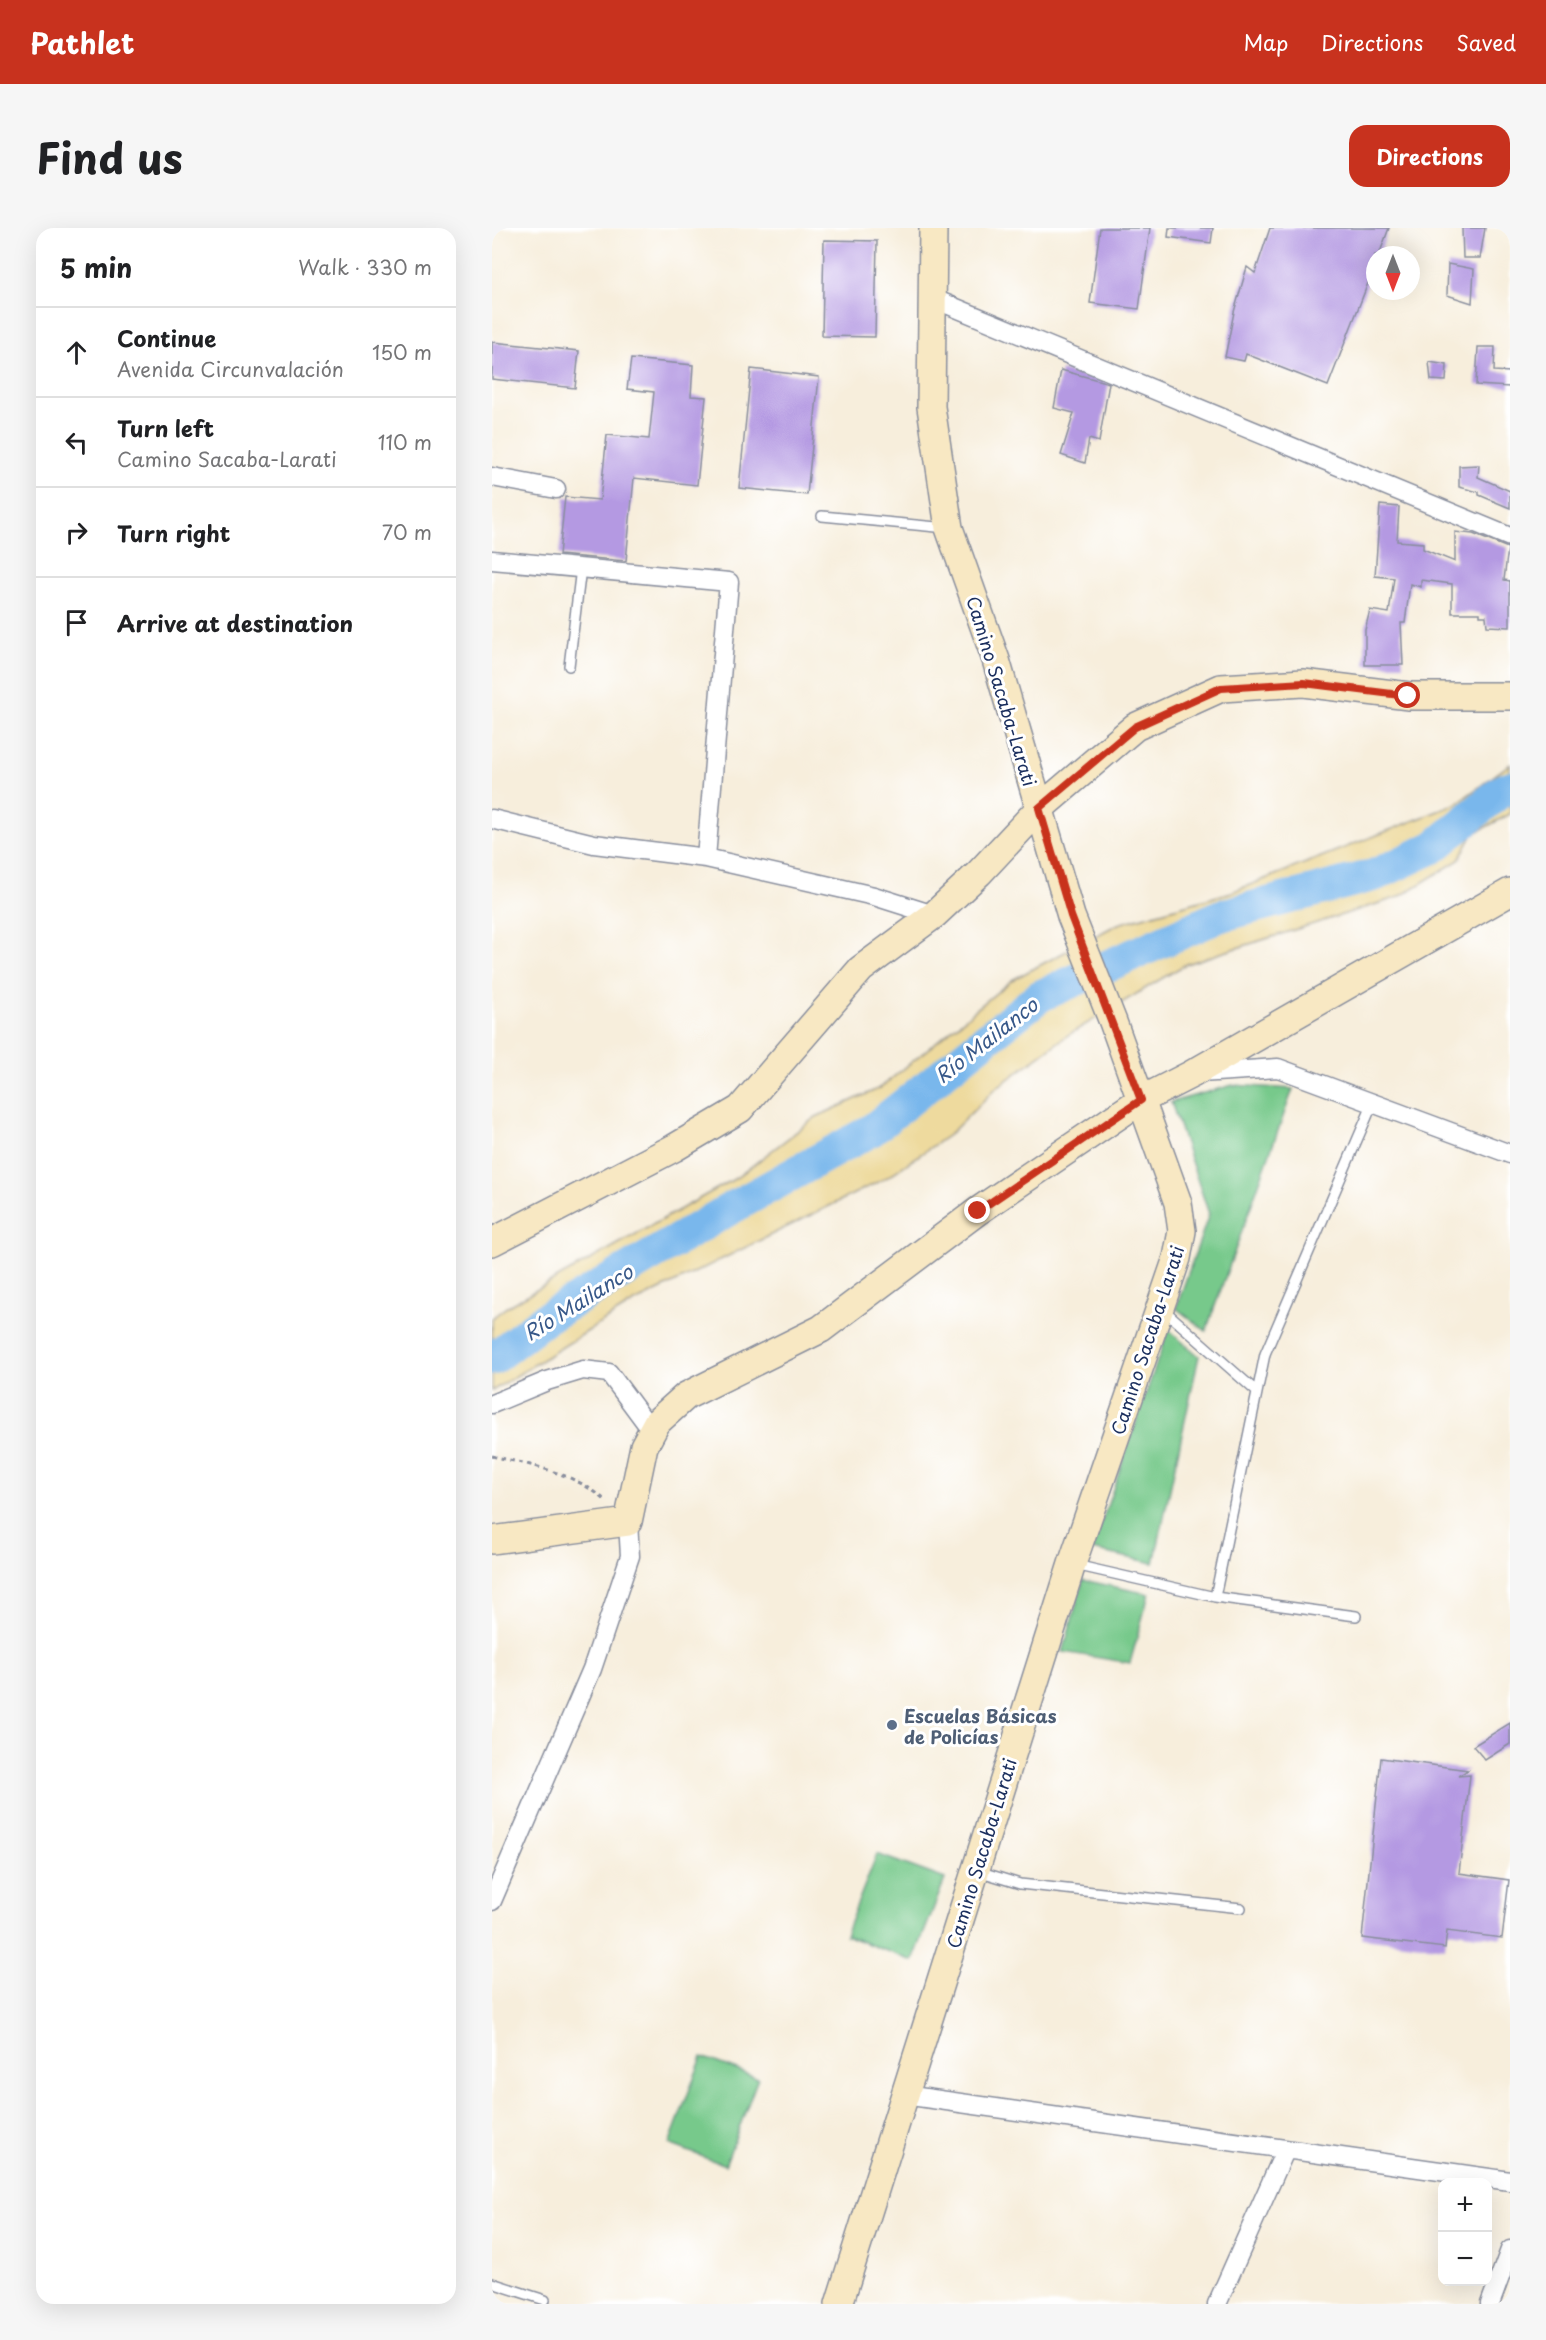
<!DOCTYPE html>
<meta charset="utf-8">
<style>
:root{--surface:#fff;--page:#f6f6f6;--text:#202124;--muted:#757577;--line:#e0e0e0;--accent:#c8321e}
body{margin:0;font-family:"Playpen Sans",sans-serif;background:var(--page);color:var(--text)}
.controls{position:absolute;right:18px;bottom:18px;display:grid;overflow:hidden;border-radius:12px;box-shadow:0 6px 24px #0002}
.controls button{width:54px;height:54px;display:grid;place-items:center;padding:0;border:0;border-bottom:2px solid var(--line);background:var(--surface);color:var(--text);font:30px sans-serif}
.compass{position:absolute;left:874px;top:18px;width:54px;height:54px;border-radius:50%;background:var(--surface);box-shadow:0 6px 24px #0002;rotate:180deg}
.stop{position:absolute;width:18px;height:18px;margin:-14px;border:4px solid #c8321e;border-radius:50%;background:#fff}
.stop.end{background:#c8321e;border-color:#fff;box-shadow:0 2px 6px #0008}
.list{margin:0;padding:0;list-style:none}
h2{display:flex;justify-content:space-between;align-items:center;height:78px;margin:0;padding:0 24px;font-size:26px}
h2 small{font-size:20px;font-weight:400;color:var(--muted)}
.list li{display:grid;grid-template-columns:39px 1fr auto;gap:18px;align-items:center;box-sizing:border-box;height:90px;padding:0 24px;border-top:2px solid var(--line)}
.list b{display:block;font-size:22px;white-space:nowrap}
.list p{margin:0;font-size:20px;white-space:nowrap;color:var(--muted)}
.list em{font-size:20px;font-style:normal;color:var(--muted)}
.icon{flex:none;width:33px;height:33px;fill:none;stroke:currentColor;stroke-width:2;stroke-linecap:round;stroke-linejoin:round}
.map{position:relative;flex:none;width:1018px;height:2076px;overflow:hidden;border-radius:18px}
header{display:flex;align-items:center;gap:36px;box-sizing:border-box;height:84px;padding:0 30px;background:var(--accent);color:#fff}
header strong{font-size:28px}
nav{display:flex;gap:33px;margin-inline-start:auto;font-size:21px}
.intro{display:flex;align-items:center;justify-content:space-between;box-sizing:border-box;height:144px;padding:0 36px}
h1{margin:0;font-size:42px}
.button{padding:15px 27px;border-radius:18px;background:var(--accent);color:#fff;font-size:21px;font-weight:700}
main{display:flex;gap:36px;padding:0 36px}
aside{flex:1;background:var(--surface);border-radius:18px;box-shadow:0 6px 24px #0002}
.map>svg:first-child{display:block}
.green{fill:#77c98b;stroke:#497c74;stroke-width:1.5}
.sand{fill:#eeda9e;stroke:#84847e;stroke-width:1.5}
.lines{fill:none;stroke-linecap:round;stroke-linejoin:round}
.river{stroke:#79b7ec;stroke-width:33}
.building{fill:#b499e2}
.lane-casing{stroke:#898e9d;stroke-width:12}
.street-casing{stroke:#898e9d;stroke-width:21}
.secondary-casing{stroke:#898e9d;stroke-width:30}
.path{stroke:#898e9d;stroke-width:3;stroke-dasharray:4.5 4.5;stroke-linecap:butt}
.lane{stroke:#fff;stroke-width:9}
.street{stroke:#fff;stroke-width:18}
.secondary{stroke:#f8e8c3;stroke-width:27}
.route{stroke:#c8321e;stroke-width:8}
.service-dot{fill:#5c6f8a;stroke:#fff;stroke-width:2}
.labels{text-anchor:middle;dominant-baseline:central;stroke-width:6;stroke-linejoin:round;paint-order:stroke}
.street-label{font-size:18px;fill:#1b2f5e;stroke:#fff}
.service-label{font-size:18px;font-weight:bold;fill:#4e5e75;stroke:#fff;text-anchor:start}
.water-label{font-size:20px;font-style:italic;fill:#375889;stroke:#fff}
</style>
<header>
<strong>Pathlet</strong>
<nav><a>Map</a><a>Directions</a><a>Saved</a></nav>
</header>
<div class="intro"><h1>Find us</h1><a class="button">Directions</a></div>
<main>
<aside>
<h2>5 min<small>Walk · 330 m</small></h2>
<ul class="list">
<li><svg class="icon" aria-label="ahead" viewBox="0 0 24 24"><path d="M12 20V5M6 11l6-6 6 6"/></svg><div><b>Continue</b><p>Avenida Circunvalación</p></div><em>150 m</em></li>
<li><svg class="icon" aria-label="left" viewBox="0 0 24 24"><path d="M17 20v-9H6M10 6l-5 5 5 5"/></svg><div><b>Turn left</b><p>Camino Sacaba-Larati</p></div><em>110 m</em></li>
<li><svg class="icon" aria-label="right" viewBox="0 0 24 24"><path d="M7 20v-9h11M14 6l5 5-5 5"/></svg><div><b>Turn right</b></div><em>70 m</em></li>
<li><svg class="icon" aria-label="arrive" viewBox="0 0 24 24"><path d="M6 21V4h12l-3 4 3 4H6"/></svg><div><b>Arrive at destination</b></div></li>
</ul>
</aside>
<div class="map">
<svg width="1018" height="2076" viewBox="0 0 1018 2076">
<rect width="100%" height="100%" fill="#fff"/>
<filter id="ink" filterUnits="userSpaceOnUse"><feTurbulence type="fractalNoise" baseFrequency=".0167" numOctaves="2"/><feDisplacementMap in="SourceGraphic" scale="12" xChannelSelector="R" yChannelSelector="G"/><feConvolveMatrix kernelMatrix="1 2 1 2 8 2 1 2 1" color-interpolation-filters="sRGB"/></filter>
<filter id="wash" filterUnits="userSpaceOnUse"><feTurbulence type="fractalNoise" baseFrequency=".008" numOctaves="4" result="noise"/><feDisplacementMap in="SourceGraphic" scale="24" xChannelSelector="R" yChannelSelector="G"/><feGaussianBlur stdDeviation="1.35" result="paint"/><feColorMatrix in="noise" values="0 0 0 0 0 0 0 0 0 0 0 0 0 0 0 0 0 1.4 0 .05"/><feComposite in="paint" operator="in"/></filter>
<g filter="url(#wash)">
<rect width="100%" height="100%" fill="#f7eedc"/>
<path class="green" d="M741,857L801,861L714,1103L684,1080L717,986L679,874Z
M676,1102L707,1128L662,1335L600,1322Z
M591,1352L657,1366L638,1435L571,1424Z
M385,1626L453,1651L421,1733L353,1707Z
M210,1829L266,1850L233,1937L177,1916Z"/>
<path class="sand" d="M1018,536V586L981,606L967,632L907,669L694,736L576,807L504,860L458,906L394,950L141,1075L0,1163V1090L16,1078L244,950L324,889L388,860L520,752L626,696L740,664L964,576Z"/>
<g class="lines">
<path class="river" d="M0,1131L54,1090L236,982L380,902L548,768L728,688L883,647L942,619L1008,564L1018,559"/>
</g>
<g id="blocks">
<path class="building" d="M608,0H658L647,81L598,75Z
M677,0H721L719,15L676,9Z
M778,0H897L887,27H883V37L836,158L754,126L752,133L733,129L742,84L755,39L763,45Z
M970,0H993L988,30H971Z
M332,12L385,13L383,109L330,108Z
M956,36L982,41L980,75L955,67Z
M0,114L87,123L83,160L0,151Z
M986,119H1003L1002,143L1018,144V159L984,157Z
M139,131L201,137L199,168L214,169L205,257L142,250L134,333L67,327L73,269L108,272L115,207L157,211L162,164L135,161Z
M937,134L955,137L954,153L939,152Z
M259,141L327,149L315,267L247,260Z
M569,142L617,155L607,214L597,211L593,235L569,227L582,185L562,180Z
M987,237L986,249L1018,263V280L987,267V264L967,259V238Z
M888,277L907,279L905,313L931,315V321L963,334V304L981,306L1016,320L1012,352L1018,353V399L995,398L994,388H988V385H960V356L929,352V359L918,356L913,395H909L911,437H873V402L878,382L897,385L902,350L883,348Z
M1018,1495V1516L993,1532L981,1518Z
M889,1530L976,1542L966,1548L978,1547L967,1645L1017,1652L1010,1710L955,1703L953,1720L870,1710Z"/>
</g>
</g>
<g filter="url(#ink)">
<use href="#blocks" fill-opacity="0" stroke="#898e9d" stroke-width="1.5"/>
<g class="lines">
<g class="lane-casing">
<path id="lane" d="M330,288L455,300
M77,438L89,340
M672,1082L765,1164
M583,1337L723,1369L864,1388
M723,1369L773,1126L881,875
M486,1643L528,1656L749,1680
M0,2055L53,2072"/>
</g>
<g class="street-casing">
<path id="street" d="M440,70L1018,309
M0,249L64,261
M0,332L237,354L214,630
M0,591L102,616L214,630L382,668L442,687
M708,845L786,840L1018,926
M0,1176L55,1153L91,1142L117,1145L160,1203
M0,1673L100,1441L138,1328L136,1294
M412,1867L1018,1953
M725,2076L793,1923
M998,2076L1018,2022"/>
</g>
<g class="secondary-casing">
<path id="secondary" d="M0,1014L182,920L248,881L369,741L442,687L487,645L547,581L643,499L729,460L811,455L917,468H1018
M0,1312L136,1294L152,1218L165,1194L194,1168L329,1101L486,983L649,872L700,846L1018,664
M347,2076L580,1336L685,1030L690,1003L686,975L621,794L579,688L504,432L457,300L439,179L441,0"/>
</g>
<path class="path" d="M0,1228C39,1237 85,1245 115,1274"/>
<use href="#lane" class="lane"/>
<use href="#street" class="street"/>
<use href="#secondary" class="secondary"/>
</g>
</g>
<g class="lines" filter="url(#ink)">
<path class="route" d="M486,983L649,872L579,688L547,580L643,499L729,460L812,455L916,468"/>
</g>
<circle class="service-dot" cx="400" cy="1497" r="6"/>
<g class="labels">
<g class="street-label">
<text transform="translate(510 463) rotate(73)">Camino Sacaba-Larati</text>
<text transform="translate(655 1112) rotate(-72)">Camino Sacaba-Larati</text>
<text transform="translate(489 1625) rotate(-73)">Camino Sacaba-Larati</text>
</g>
<g class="service-label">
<text x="412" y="1487">Escuelas Básicas<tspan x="412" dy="21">de Policías</tspan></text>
</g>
<g class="water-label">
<text transform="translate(494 812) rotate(-38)">Río Mailanco</text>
<text transform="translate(86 1074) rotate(-32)">Río Mailanco</text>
</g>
</g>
</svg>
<div class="controls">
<button>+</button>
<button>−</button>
</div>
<svg class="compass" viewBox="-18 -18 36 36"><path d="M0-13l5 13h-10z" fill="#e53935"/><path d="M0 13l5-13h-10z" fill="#757577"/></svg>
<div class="stop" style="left:916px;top:468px"></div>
<div class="stop end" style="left:486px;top:983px"></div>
</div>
</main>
